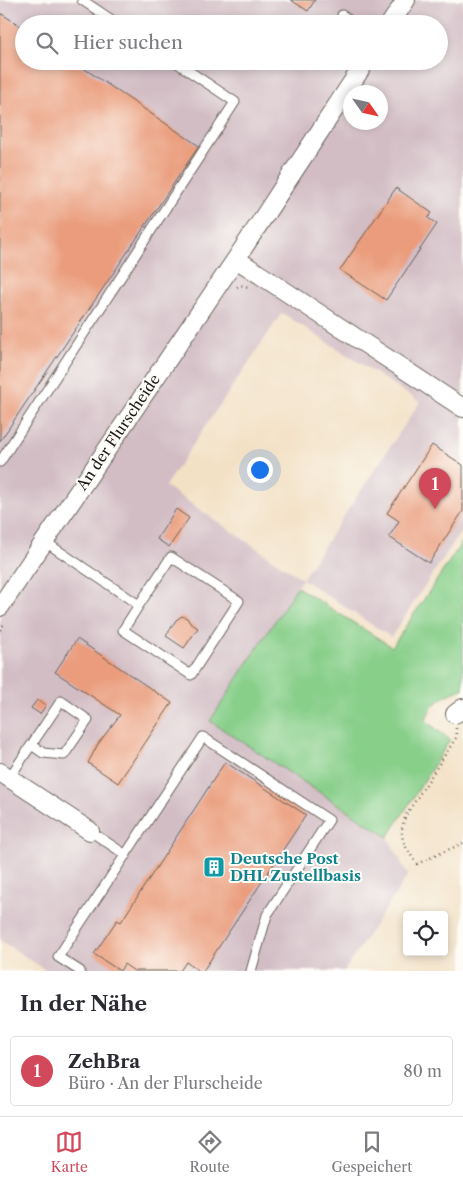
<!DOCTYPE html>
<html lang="de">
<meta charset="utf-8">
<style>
:root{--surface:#fff;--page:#f2f2f3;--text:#2b2b33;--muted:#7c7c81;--line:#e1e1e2;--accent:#d1495b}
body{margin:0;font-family:"Libre Caslon Text",serif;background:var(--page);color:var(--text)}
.controls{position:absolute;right:15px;bottom:15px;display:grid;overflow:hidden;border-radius:5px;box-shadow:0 2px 8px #0003}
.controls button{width:45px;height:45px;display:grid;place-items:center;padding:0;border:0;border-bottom:1px solid var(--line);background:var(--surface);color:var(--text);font:25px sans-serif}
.compass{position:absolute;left:343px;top:85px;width:45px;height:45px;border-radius:50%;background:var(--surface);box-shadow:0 2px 8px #0003;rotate:124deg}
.you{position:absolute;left:259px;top:469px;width:18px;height:18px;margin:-12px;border:4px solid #fff;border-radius:50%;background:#1a73e8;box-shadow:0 0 0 8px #1a73e833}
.badge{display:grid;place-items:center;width:32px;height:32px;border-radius:50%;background:var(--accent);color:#fff;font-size:16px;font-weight:700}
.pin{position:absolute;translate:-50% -41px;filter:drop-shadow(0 1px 2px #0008)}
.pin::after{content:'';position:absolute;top:26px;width:18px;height:15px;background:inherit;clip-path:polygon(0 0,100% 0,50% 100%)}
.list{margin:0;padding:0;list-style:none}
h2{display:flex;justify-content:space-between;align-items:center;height:65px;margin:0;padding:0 20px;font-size:21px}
h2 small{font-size:16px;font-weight:400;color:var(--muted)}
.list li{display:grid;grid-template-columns:32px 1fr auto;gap:15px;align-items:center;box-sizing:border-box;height:70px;margin:0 10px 10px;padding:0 10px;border:1px solid var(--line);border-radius:5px}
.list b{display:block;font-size:19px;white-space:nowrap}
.list p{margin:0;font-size:16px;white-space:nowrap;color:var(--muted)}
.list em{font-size:16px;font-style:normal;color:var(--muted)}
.icon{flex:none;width:28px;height:28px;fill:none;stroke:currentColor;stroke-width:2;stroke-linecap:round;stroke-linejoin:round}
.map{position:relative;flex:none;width:463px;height:971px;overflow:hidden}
.search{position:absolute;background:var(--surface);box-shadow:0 2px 8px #0003;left:15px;right:15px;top:15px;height:55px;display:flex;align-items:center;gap:12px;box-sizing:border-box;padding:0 18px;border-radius:28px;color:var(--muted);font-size:19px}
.sheet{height:145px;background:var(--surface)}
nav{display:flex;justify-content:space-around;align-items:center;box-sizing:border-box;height:70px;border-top:1px solid var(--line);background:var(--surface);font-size:14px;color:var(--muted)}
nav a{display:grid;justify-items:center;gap:2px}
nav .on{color:var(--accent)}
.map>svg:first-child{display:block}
.industrial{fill:#d2bdc5;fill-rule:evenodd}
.green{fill:#88cf8a;stroke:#527653}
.building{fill:#ea9c7b}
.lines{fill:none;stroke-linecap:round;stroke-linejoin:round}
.service-casing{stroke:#676158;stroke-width:11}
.minor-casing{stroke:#676158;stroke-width:20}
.path{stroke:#676158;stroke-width:2.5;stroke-dasharray:1 4;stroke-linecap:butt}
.service{stroke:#fff;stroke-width:9}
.minor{stroke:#fff;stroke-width:18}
.labels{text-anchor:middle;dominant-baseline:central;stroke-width:4;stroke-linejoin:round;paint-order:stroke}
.street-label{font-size:15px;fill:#1c1c1c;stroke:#fdfcf7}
.culture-label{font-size:15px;font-weight:bold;fill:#0d838f;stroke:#fdfcf7;text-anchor:start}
</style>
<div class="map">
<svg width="463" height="971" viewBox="0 0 463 971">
<rect width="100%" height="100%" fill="#fdfcf7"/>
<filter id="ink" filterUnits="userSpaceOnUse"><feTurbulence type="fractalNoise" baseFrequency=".02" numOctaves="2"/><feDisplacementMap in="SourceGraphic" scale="10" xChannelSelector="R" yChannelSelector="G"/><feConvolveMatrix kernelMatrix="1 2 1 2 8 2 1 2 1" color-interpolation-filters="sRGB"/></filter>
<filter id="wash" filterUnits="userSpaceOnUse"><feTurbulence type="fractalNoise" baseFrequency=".0096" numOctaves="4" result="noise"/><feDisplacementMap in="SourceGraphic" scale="20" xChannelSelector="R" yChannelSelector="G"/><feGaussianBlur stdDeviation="1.12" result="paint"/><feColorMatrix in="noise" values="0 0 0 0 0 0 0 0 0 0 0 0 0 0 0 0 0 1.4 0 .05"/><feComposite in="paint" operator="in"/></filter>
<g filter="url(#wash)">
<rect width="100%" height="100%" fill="#f3e1c6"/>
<path class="industrial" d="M0,0H463V528L391,637L302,579L420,402L282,313L165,486L302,579L210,721L388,837L408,875L344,971H47L0,940ZM24,24H439V61H24ZM350,92H380V122H350Z"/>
<path class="green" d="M463,541V689C447,694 429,703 426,721L450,740L388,837L210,721L297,587L392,647Z"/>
<g id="blocks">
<path class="building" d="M291,0H315L308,11Z
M0,13L24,28V61H73L199,146L0,441Z
M396,188L432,213L428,218L437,224L386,300L340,270Z
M432,445L463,465V511L429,563L389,537L399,521L387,513Z
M176,509L189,518L169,547L157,539Z
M182,616L187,618L190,623L198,628L184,648L166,636L176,620Z
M77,639L172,703L118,783L88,763L98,744L120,715L55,672Z
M37,700L46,705L40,714L31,708Z
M225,762L306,815L203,971H199L186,962L180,971H134L124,964L120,971L94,954L117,920L121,922Z"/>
</g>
</g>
<g filter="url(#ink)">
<use href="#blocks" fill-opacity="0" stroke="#676158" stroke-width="1"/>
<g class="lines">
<g class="service-casing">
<path id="service" d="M82,0L118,24
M342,15L355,24
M0,462L235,102L174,61
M44,541L139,605L123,630L191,675L239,601L171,557L139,605
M9,778L61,701L88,720L64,755L43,753L32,745
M90,831L126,855
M80,971L58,957L203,737L329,820L267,915L251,971"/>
</g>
<g class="minor-casing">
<path id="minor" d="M390,24L406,0
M236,259L463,408
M0,607L236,259L366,61
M455,714L463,708
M0,772L90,831"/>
</g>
<path class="path" d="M237,287L240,285L248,287
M0,630L5,622
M456,728V738L406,815C397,837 404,845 417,864L463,843"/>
<use href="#service" class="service"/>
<use href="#minor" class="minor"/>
</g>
</g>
<defs>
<g id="building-square" transform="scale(1.125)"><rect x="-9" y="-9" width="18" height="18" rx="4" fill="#0f9aa8" stroke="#fdfcf7"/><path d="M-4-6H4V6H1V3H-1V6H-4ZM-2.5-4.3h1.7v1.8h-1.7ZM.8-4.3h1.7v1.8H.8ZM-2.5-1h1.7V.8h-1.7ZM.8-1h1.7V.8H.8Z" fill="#fff"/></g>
</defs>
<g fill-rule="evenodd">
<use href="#building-square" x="214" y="867"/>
</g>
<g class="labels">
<g class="street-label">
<text transform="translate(118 432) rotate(-56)">An der Flurscheide</text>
</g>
<g class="culture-label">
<text x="230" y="858">Deutsche Post<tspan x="230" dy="17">DHL Zustellbasis</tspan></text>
</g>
</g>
</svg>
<div class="controls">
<button><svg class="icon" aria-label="locate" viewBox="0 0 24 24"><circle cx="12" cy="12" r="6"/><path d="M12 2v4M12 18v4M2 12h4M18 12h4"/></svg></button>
</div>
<svg class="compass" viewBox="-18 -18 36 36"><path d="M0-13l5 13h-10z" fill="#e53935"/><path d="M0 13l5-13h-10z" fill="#7c7c81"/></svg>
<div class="you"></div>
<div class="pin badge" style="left:435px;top:509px">1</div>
<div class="search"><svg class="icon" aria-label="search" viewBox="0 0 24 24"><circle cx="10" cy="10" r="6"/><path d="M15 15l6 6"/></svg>Hier suchen</div>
</div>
<section class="sheet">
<h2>In der Nähe<small></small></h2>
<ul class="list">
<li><span class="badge">1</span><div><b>ZehBra</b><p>Büro · An der Flurscheide</p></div><em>80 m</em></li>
</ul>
</section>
<nav>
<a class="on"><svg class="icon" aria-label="map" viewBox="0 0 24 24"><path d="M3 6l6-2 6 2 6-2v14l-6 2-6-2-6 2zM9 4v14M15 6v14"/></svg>Karte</a>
<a><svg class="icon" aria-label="directions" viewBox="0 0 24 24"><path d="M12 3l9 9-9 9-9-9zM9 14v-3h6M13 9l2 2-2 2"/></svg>Route</a>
<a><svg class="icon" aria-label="saved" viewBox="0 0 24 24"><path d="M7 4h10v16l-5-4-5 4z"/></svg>Gespeichert</a>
</nav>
